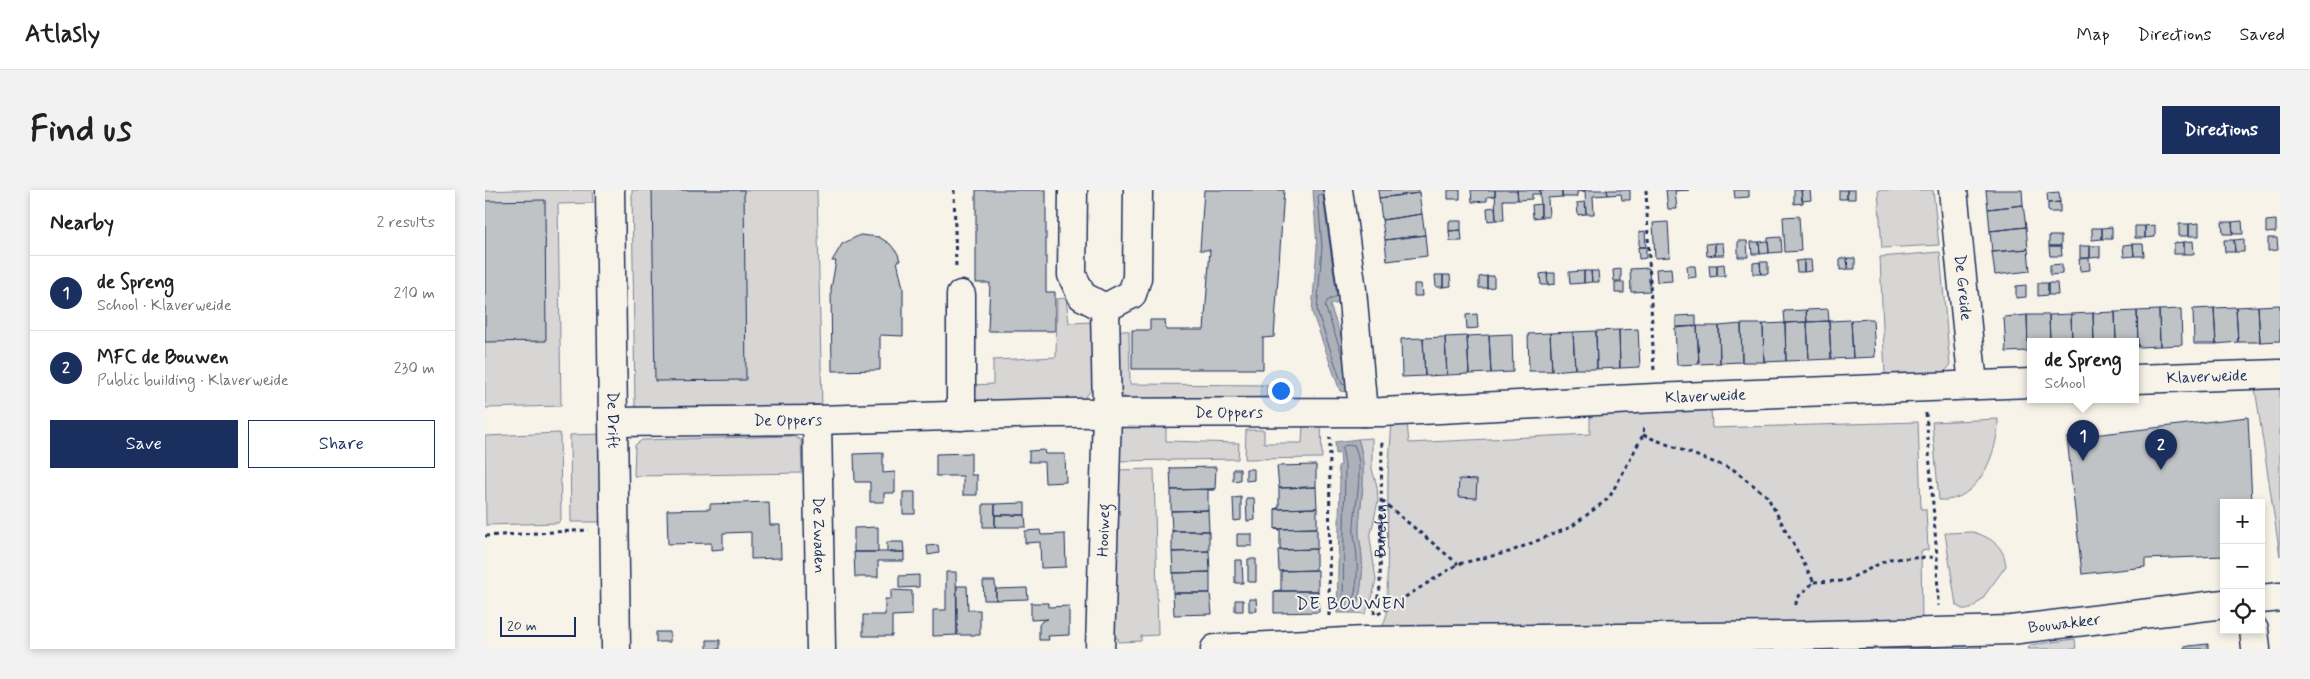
<!DOCTYPE html>
<meta charset="utf-8">
<style>
:root{--surface:#fff;--page:#f2f2f2;--text:#202124;--muted:#757577;--line:#e0e0e0;--accent:#1b2f5e}
body{margin:0;font-family:Mynerve,sans-serif;background:var(--page);color:var(--text)}
.controls{position:absolute;right:15px;bottom:15px;display:grid;overflow:hidden;border-radius:0px;box-shadow:0 2px 8px #0003}
.controls button{width:45px;height:45px;display:grid;place-items:center;padding:0;border:0;border-bottom:1px solid var(--line);background:var(--surface);color:var(--text);font:25px sans-serif}
.scale{position:absolute;left:15px;bottom:12px;width:76px;box-sizing:border-box;padding-left:5px;border:2px solid #1b2f5e;border-top:0;font-size:14px;line-height:18px;white-space:nowrap;color:#1b2f5e;-webkit-text-stroke:4px #f7f3e8;paint-order:stroke}
.you{position:absolute;left:795px;top:200px;width:18px;height:18px;margin:-12px;border:4px solid #fff;border-radius:50%;background:#1a73e8;box-shadow:0 0 0 8px #1a73e833}
.badge{display:grid;place-items:center;width:32px;height:32px;border-radius:50%;background:var(--accent);color:#fff;font-size:16px;font-weight:700}
.pin{position:absolute;translate:-50% -41px;filter:drop-shadow(0 1px 2px #0008)}
.pin::after{content:'';position:absolute;top:26px;width:18px;height:15px;background:inherit;clip-path:polygon(0 0,100% 0,50% 100%)}
.popup{position:absolute;left:1542px;top:148px;width:112px;height:65px;box-sizing:border-box;display:grid;place-content:center;border-radius:0px;background:var(--surface);filter:drop-shadow(0 1px 4px #0005);font-size:16px;white-space:nowrap;color:var(--muted)}
.popup b{font-size:19px;color:var(--text)}
.popup::after{content:'';position:absolute;left:50%;top:100%;margin-left:-10px;border:10px solid transparent;border-top-color:var(--surface)}
.list{margin:0;padding:0;list-style:none}
h2{display:flex;justify-content:space-between;align-items:center;height:65px;margin:0;padding:0 20px;font-size:21px}
h2 small{font-size:16px;font-weight:400;color:var(--muted)}
.list li{display:grid;grid-template-columns:32px 1fr auto;gap:15px;align-items:center;box-sizing:border-box;height:75px;padding:0 20px;border-top:1px solid var(--line)}
.list b{display:block;font-size:19px;white-space:nowrap}
.list p{margin:0;font-size:16px;white-space:nowrap;color:var(--muted)}
.list em{font-size:16px;font-style:normal;color:var(--muted)}
.actions{display:flex;gap:10px;padding:15px 20px}
.actions a{flex:1;padding:11px 0;border:1px solid var(--accent);border-radius:0px;text-align:center;font-size:18px;color:var(--accent)}
.actions .main{background:var(--accent);color:#fff}
.icon{flex:none;width:28px;height:28px;fill:none;stroke:currentColor;stroke-width:2;stroke-linecap:round;stroke-linejoin:round}
.map{position:relative;flex:none;width:1795px;height:459px;overflow:hidden;border-radius:0px}
header{display:flex;align-items:center;gap:30px;box-sizing:border-box;height:70px;padding:0 25px;background:var(--surface);border-bottom:1px solid var(--line)}
header strong{font-size:24px}
nav{display:flex;gap:28px;margin-inline-start:auto;font-size:18px}
.intro{display:flex;align-items:center;justify-content:space-between;box-sizing:border-box;height:120px;padding:0 30px}
h1{margin:0;font-size:35px}
.button{padding:12px 22px;border-radius:0px;background:var(--accent);color:#fff;font-size:18px;font-weight:700}
main{display:flex;gap:30px;padding:0 30px}
aside{flex:1;background:var(--surface);border-radius:0px;box-shadow:0 2px 8px #0003}
.map>svg:first-child{display:block}
.green{fill:#d7d6d4;stroke:#798299}
.water{fill:#acb0b9;stroke:#727c95}
.lines{fill:none;stroke-linecap:round;stroke-linejoin:round}
.shore{stroke:#556382;stroke-width:1}
.building{fill:#c0c3c5;stroke:#1b2f5e}
.street-casing{stroke:#1b2f5e;stroke-width:31}
.path{stroke:#1b2f5e;stroke-width:3;stroke-dasharray:4 4;stroke-linecap:butt}
.street{stroke:#f7f3e8;stroke-width:28}
.labels{text-anchor:middle;dominant-baseline:central;stroke-width:4;stroke-linejoin:round;paint-order:stroke}
.street-label{font-size:16px;fill:#1b2f5e;stroke:#f7f3e8}
.neighbourhood-label{font-size:18px;letter-spacing:1px;fill:#1b2f5e;stroke:#f7f3e8}
</style>
<header>
<strong>Atlasly</strong>
<nav><a>Map</a><a>Directions</a><a>Saved</a></nav>
</header>
<div class="intro"><h1>Find us</h1><a class="button">Directions</a></div>
<main>
<aside>
<h2>Nearby<small>2 results</small></h2>
<ul class="list">
<li><span class="badge">1</span><div><b>de Spreng</b><p>School · Klaverweide</p></div><em>210 m</em></li>
<li><span class="badge">2</span><div><b>MFC de Bouwen</b><p>Public building · Klaverweide</p></div><em>230 m</em></li>
</ul>
<div class="actions"><a class="main">Save</a><a>Share</a></div>
</aside>
<div class="map">
<svg width="1795" height="459" viewBox="0 0 1795 459">
<rect width="100%" height="100%" fill="#f7f3e8"/>
<filter id="ink" filterUnits="userSpaceOnUse"><feTurbulence type="fractalNoise" baseFrequency=".02" numOctaves="2"/><feDisplacementMap in="SourceGraphic" scale="10" xChannelSelector="R" yChannelSelector="G"/><feConvolveMatrix kernelMatrix="1 2 1 2 8 2 1 2 1" color-interpolation-filters="sRGB"/></filter>
<g filter="url(#ink)">
<path class="green" d="M29,0H107L108,13L73,14L76,216L0,218V1Z
M147,0H332L337,218L161,223L150,216Z
M1393,0H1448L1454,55L1397,58Z
M1455,62L1465,176L1459,182L1451,184L1400,186L1395,67Z
M581,108L584,133L609,132V197L597,211L496,215L489,210L486,195L508,194V170L571,167L572,109Z
M627,140L644,141L645,194L782,195V211L642,209L633,201Z
M1795,190V366L1769,191Z
M1226,218L1227,238L1433,232L1436,319H1441L1443,360L1436,361L1437,434L897,438L902,424L903,285L907,232L922,233L924,253L1105,244V224Z
M1513,229C1514,261 1493,314 1454,310L1447,232Z
M681,230V251L754,253L753,269L630,271L632,241L636,233Z
M818,234H836L837,268L760,269L761,240H779V253H817Z
M75,243L76,329L73,333L1,335L0,246Z
M118,244L119,332H86L85,245Z
M307,246L316,250L317,283L149,286L150,255L157,250Z
M887,248V279L892,296L893,311L885,348L891,390L887,408L880,424L870,423C875,405 878,389 877,370C877,359 873,347 874,336C876,306 883,278 873,249Z
M669,279L673,445L656,446V451L633,452V448H626L630,280Z
M1488,342C1507,348 1519,356 1521,376L1497,409L1486,419H1477L1471,415L1460,343Z
M1590,449L1591,459H1543L1545,455Z"/>
<path class="water" d="M828,0H843L858,112L845,115L867,177L868,203L855,201L827,122L832,57Z
M873,249C883,278 876,306 874,336C873,347 877,359 877,370C878,389 875,405 870,423H852L855,290L853,276L856,275L855,263L851,264L850,252Z"/>
<g class="lines">
<path class="shore" d="M858,167L840,116L842,111L852,106L838,6L836,4L833,6L837,57L832,121L857,194L861,195
M869,255C880,276 870,313 869,336C868,347 872,359 872,371C873,387 871,402 866,417L860,418L858,415L860,274L857,258L859,256Z"/>
</g>
<path class="building" d="M167,0H259L261,190L170,191Z
M491,0H561V102H570V141H503L505,93H491Z
M719,0H799L789,147L778,148V179H647V140H665V130H680L681,140H719L725,60H715Z
M893,0H934V3L894,8Z
M963,0H975V9H963Z
M986,0H1010V6L1002,7V11L987,12Z
M1010,0H1032L1033,10H1018L1019,30H1011Z
M1032,0H1055V4H1047V9L1033,10Z
M1055,0H1077V7L1063,8L1064,27H1056Z
M1077,0H1100V1L1092,2V7H1077Z
M1100,0H1122L1123,5L1108,6L1109,24H1101Z
M1122,0H1145V10H1137L1136,4L1123,5Z
M1181,0H1204L1190,1L1192,19H1183Z
M1249,0H1264V7L1250,8Z
M1309,0H1316L1318,13L1309,14Z
M1316,0H1325L1326,10L1317,11Z
M1354,0H1362V9H1354Z
M1362,0H1370V9H1362Z
M1501,0H1537L1538,15L1503,19Z
M1574,2L1575,12L1563,13L1562,3Z
M934,3L937,24L897,30L894,8Z
M60,10L61,151L0,152V11Z
M1100,12L1101,24L1093,25L1092,13Z
M1575,12V22H1563V13Z
M1056,14V27L1048,28L1047,15Z
M1538,15L1541,37L1505,41L1503,19Z
M1010,17L1011,30L1003,31L1002,18Z
M937,24L940,45L900,50L897,30Z
M1314,26L1316,61L1300,62L1298,27Z
M1791,30V42L1781,43V31Z
M964,31H976V40L964,41Z
M1757,31L1758,44H1748L1747,32Z
M1183,32L1185,67L1170,68L1168,33Z
M1737,32H1747L1748,44H1738Z
M1714,33V46H1704V34Z
M1694,34H1704V46H1694Z
M1670,35V47L1660,48V36Z
M1650,36H1660V48H1650Z
M1541,37L1543,59L1507,62L1505,41Z
M1627,37V49H1617V38Z
M1607,38H1617V49L1607,50Z
M976,40L977,51H965L964,41Z
M1160,41L1161,57H1154V42Z
M375,45L394,47L405,54L413,64L415,71H412L418,98V146L395,145V180L347,181L346,99L351,71H347L357,54Z
M940,45L942,66L902,71L900,50Z
M1564,46H1576V56H1564Z
M1296,47L1297,62L1284,63L1283,48Z
M1783,48H1792L1793,60L1783,61Z
M1759,49V62H1750L1749,50Z
M1739,50H1749L1750,62H1740Z
M1253,51H1262L1263,67H1253Z
M1283,51L1284,63L1275,64L1274,52Z
M1708,51L1709,64H1699V52Z
M1266,52H1274L1275,64H1267Z
M1699,52V64H1689V53Z
M1230,53H1238L1239,65H1230Z
M1230,53V65L1222,66L1221,54Z
M1648,54H1658L1659,66H1649Z
M1648,54L1649,66L1639,67L1638,55Z
M1564,56H1576L1577,66H1565Z
M1595,56H1605V68H1595Z
M1605,56H1615V67L1605,68Z
M1153,57H1161V68L1154,69Z
M1543,59L1545,81L1510,85L1507,62Z
M1355,68H1362L1363,79L1355,80Z
M1362,68H1370V79H1363Z
M1604,68L1605,80L1595,81L1594,69Z
M1319,70V82H1312L1311,71Z
M1319,70H1326L1327,81L1319,82Z
M1275,72L1276,84H1268V73Z
M1275,72H1283V84H1276Z
M1239,74L1240,86H1232V75Z
M1577,74V84L1565,85V75Z
M1224,75H1232V86L1225,87Z
M1202,76H1210L1211,87L1203,88Z
M1164,78L1165,101L1146,102L1145,79Z
M1186,78L1187,91L1172,92L1171,79Z
M1136,79V91H1129L1128,80Z
M1099,81H1106L1107,92L1099,93Z
M1099,81V93L1085,94L1084,82Z
M1106,81H1113L1114,92H1107Z
M1062,83H1070V94L1063,95Z
M1062,83L1063,95H1056L1055,84Z
M950,85H958V97H951Z
M958,85H965L966,96L958,97Z
M1002,86V98H994V87Z
M1002,86H1009V97L1002,98Z
M1130,92H1139V103H1130Z
M1553,93H1563V105L1553,106Z
M1563,93H1572L1573,105H1563Z
M929,94H936L937,106H929Z
M1541,95V107L1531,108V96Z
M1795,115V151L1775,152L1773,116Z
M1773,116L1775,152H1753L1751,117Z
M1751,117L1753,152L1731,154L1729,118Z
M1729,118L1731,154H1709L1708,119Z
M1343,119L1344,131L1322,132L1321,120Z
M1696,119L1697,155L1675,156L1674,120Z
M1321,120L1322,132L1300,133L1299,121Z
M1674,120L1675,156L1653,157L1652,121Z
M1652,121L1653,157H1650V152H1631L1630,122Z
M1630,122L1631,152H1609L1608,123Z
M1608,123L1609,152H1587L1586,124Z
M992,124L993,138L982,139L981,125Z
M1586,124L1587,152H1565L1564,125Z
M1211,125V136L1191,137V126Z
M1542,125L1543,161L1521,162L1519,127Z
M1542,125H1564L1565,152H1546V161H1543Z
M1388,129L1390,167L1368,168L1366,130Z
M1366,130L1368,168L1346,169L1344,131Z
M1344,131L1346,169L1324,170L1322,132Z
M1322,132L1324,170L1301,171L1300,133Z
M1300,133L1301,171L1279,172L1278,134Z
M1256,134H1278L1279,172H1257Z
M1256,134L1257,172L1235,173L1234,136Z
M1212,136L1214,174L1192,175L1190,138Z
M1212,136H1234L1235,173L1214,174Z
M1153,139L1155,177L1135,178L1134,140Z
M1134,140L1135,178L1112,179L1111,141Z
M1111,141L1112,179H1090L1088,142Z
M1088,142L1090,179L1067,181L1065,143Z
M1065,143L1067,181H1044L1043,144Z
M1027,144L1028,182L1006,183L1004,145Z
M1004,145L1006,183L984,184L982,146Z
M982,146L984,184L962,185L960,147Z
M960,147L962,185L940,186L938,148Z
M938,148L940,186L917,187L916,149Z
M1763,227L1767,313H1739V366L1660,369V377L1597,384L1582,248Z
M559,260L560,264H580L581,292L560,293L559,272H544V261Z
M398,263V283L410,282V303H399V312H385V292H370L369,264Z
M486,263V285H492V305H478V286H451V264Z
M831,275V297L794,298L792,276Z
M731,277L730,299L686,300L685,278Z
M748,279H755V290L748,291Z
M761,279H769V290L761,291Z
M974,289L992,290L991,308L973,307Z
M831,297L832,318L790,319L794,317V298Z
M686,300L730,299V300H723V320L686,321Z
M418,302H430V324H418Z
M756,307V330L749,331L748,308Z
M761,308H769L770,330L762,331Z
M284,312L285,335H295L296,368L266,369V342L238,343V359L226,360V353L183,354L182,320L225,319V314Z
M540,313V325H510V314Z
M498,314H510V337H498Z
M832,318V338L790,339V319Z
M723,320L724,341H687L686,321Z
M510,325H540L541,337H510Z
M393,337V362H369V338Z
M832,338V359L795,360V340L790,339Z
M555,340L556,345L580,344L581,377L556,378L555,352L540,353V341Z
M687,341H724V361L687,362Z
M752,344H767V356H752Z
M402,352H418L419,362H402Z
M453,355L454,363L443,365L442,356Z
M831,359V380L794,381L793,360Z
M724,361L725,382L688,383L687,362Z
M369,362H419V371H393V387H370Z
M763,369H771V392H763Z
M750,370H757L758,393H750Z
M833,380V401H789L796,400V381Z
M461,382H471L472,445L448,446V420H461Z
M725,382V403H688V383Z
M434,385V397L414,398V386Z
M498,391H510L511,410H499Z
M472,396H482L483,420H495V445H472Z
M542,398L543,409L511,410V399Z
M406,400L427,401V425L407,426V446H378V425H400V409H406Z
M789,401H833L834,422L789,423Z
M688,403H725L727,424L689,425Z
M764,409H771L772,421H764Z
M750,410H758V421H750Z
M546,413H563V417L584,416V445L563,446L564,450H554V435L557,431L563,429L546,430Z
M171,442H185V452H171Z
M222,450H235V459H222Z
M1496,450V459H1318Z
M1723,454V459H1699V457L1704,456Z"/>
<g class="lines">
<g class="street-casing">
<g id="street">
<path id="s2" d="M125,0L131,459"/>
<path d="M588,0L587,85L597,106L620,118L647,104L652,88L653,0"/>
<path d="M853,0L867,100L878,222"/>
<path id="s3" d="M1468,0L1488,195"/>
<path id="s4" d="M1650,189L1795,184"/>
<path d="M476,226V105"/>
<path id="s5" d="M332,230L336,459"/>
<path id="s6" d="M129,232L332,230L562,223L897,222L1170,208L1546,193"/>
<path d="M1776,409L1795,407"/>
<path d="M1769,440L1771,459"/>
<path id="s7" d="M615,459L622,223L620,118"/>
<path id="s8" d="M730,459L880,451L1300,446L1526,440L1739,414"/>
</g>
</g>
<g class="path">
<path d="M469,0L471,79"/>
<path d="M1161,0L1169,182"/>
<path d="M1441,223L1452,367L1453,416"/>
<path d="M1158,245L1249,280L1282,306L1329,392L1312,408L1310,419"/>
<path d="M897,311L973,374"/>
<path d="M0,346L104,340"/>
<path d="M1329,392L1360,391L1404,369L1452,367"/>
<path id="s1" d="M889,424L895,397L897,249"/>
<path d="M893,424L973,374L1024,362L1086,337L1124,308L1158,245L1159,235"/>
<path d="M844,426L845,247"/>
</g>
<use href="#street" class="street"/>
</g>
</g>
<g class="labels">
<g class="street-label">
<text stroke="none"><textPath href="#s3" startOffset="98">De Greide</textPath></text>
<text stroke="none"><textPath href="#s4" startOffset="72">Klaverweide</textPath></text>
<text stroke="none"><textPath href="#s6" startOffset="1092">Klaverweide</textPath></text>
<text stroke="none"><textPath href="#s6" startOffset="615">De Oppers</textPath></text>
<text stroke="none"><textPath href="#s2" startOffset="230">De Drift</textPath></text>
<text stroke="none"><textPath href="#s6" startOffset="174">De Oppers</textPath></text>
<text stroke="none"><textPath href="#s7" startOffset="119">Hooiweg</textPath></text>
<text stroke="none"><textPath href="#s1" startOffset="84">Burefen</textPath></text>
<text stroke="none"><textPath href="#s5" startOffset="115">De Zwaden</textPath></text>
<text stroke="none"><textPath href="#s8" startOffset="850">Bouwakker</textPath></text>
</g>
<g class="neighbourhood-label">
<text x="866" y="414">DE BOUWEN</text>
</g>
</g>
</svg>
<div class="controls">
<button>+</button>
<button>−</button>
<button><svg class="icon" aria-label="locate" viewBox="0 0 24 24"><circle cx="12" cy="12" r="6"/><path d="M12 2v4M12 18v4M2 12h4M18 12h4"/></svg></button>
</div>
<div class="scale">20 m</div>
<div class="you"></div>
<div class="pin badge" style="left:1598px;top:271px">1</div>
<div class="popup"><b>de Spreng</b>School</div>
<div class="pin badge" style="left:1676px;top:280px">2</div>
</div>
</main>
